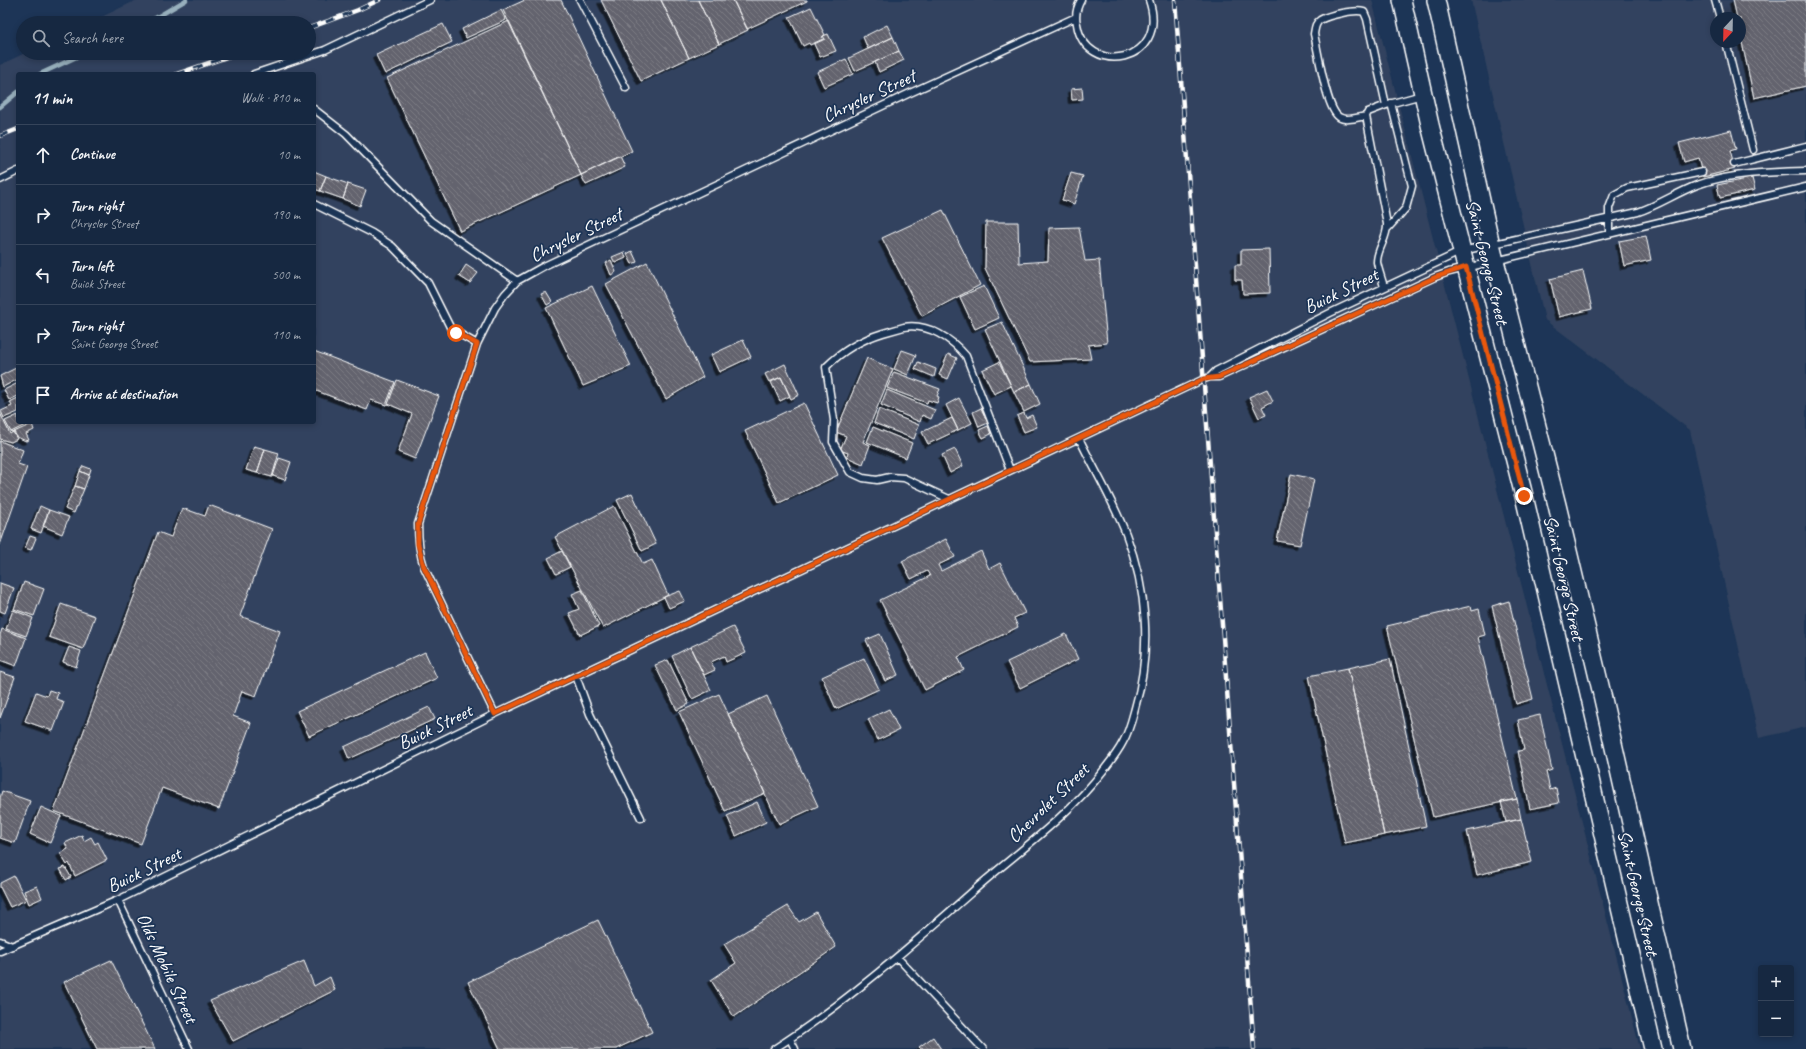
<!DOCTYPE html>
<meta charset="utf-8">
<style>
:root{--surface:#162841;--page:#1f3048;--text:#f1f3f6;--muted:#9ea6b1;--line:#35445a}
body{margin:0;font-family:Caveat,sans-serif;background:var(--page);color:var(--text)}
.controls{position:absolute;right:12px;bottom:12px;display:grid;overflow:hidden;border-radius:4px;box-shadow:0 2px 6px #0003}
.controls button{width:36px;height:36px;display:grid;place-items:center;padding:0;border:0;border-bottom:1px solid var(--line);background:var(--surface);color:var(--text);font:20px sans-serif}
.compass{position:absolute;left:1710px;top:12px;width:36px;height:36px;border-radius:50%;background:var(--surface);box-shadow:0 2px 6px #0003;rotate:202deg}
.stop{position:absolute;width:12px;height:12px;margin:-9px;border:3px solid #ea580c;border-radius:50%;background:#fff}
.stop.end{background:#ea580c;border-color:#fff;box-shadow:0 1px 4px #0008}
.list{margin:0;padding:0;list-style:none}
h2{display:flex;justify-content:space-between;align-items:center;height:52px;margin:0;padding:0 16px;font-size:17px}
h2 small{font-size:13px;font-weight:400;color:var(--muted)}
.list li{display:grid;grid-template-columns:26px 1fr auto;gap:12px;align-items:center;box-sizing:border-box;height:60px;padding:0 16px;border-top:1px solid var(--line)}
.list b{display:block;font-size:15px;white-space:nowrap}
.list p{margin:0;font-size:13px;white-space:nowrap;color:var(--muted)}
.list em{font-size:13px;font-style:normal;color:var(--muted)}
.icon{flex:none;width:22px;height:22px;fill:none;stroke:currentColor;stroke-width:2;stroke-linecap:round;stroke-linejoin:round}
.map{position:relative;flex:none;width:1806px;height:1049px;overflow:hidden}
.search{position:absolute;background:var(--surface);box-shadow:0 2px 6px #0003;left:16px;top:16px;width:300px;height:44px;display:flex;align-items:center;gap:10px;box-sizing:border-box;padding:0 14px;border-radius:22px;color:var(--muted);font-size:15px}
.panel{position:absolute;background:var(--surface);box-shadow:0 2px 6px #0003;left:16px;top:72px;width:300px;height:352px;border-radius:4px}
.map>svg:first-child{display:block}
.built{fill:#32435e;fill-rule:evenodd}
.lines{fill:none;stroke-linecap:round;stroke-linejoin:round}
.stream{stroke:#98b0bd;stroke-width:4.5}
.building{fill:url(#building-back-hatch);stroke:#fff;filter:url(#shadow)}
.service-casing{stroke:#fff;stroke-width:9}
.secondary-casing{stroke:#fff;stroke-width:20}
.service{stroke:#1d3557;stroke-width:6}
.secondary{stroke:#1d3557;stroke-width:17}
.rail-casing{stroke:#fff;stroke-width:4.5}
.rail{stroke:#1d3557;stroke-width:3;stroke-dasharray:9;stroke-linecap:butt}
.route{stroke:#ea580c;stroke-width:5}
.labels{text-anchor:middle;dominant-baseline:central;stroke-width:3.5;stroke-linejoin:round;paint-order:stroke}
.street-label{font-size:19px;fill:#fff;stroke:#1d3557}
</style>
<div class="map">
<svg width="1806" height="1049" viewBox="0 0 1806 1049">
<defs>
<pattern id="building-back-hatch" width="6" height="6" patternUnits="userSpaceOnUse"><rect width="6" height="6" fill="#64646e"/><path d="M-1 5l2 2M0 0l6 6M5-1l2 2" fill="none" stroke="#7b7b84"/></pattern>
<filter id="shadow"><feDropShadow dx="-3.5" dy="3.5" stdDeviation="0" flood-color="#0009"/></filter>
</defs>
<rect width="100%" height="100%" fill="#1d3557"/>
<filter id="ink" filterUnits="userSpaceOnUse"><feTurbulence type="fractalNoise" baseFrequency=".025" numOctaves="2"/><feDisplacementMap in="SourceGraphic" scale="8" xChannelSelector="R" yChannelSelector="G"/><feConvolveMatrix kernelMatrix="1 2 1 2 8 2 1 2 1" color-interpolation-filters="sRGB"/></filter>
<g filter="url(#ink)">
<path class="built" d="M137,0H1372L1640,1049H0V65L25,53H309V23H89ZM18,74H314V422H18Z
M1471,0H1806V727L1759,738L1690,430L1545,320ZM1716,18H1740V42H1716Z"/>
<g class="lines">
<path class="stream" d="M147,23L186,0
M40,74L85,53
M0,107L18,92"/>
</g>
<path class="building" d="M525,0H561L632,151L581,175L503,10Z
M601,0H661L689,58L641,81Z
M661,0H698L719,44L689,58Z
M698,0H733L748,30L719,44Z
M733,0H807V1L747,29Z
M1733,0H1806V86L1754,98L1740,33V18H1737Z
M811,7L825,35L822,37L823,39L810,45L809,43L803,46L789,17Z
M501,10L506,20L466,38L462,29Z
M509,21L581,175L460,231L387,78Z
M443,24L452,42L385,74L376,55Z
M887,25L893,37L868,49L863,37Z
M828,34L836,51L820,57L814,44L825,39L823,36Z
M893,37L899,51L855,71L849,58Z
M899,51L904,60L879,72L875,62Z
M846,59L853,74L824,87L817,72Z
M1082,88L1083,99L1072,100L1071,89Z
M1731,130L1736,149L1730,151L1735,169L1703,177L1698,158L1684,162L1679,143Z
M620,156L625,167L586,185L581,175Z
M314,171L326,176L320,191L314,189Z
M1071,173L1083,176L1074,204L1062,200Z
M326,176L348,184L343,199L320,191Z
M1752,178L1755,190L1720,198L1717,185Z
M348,184L366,190L360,206L343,199Z
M943,210L980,285L922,316L882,238Z
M986,222H1018L1019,263L1048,261L1049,228L1079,227L1085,261L1099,260L1107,343L1088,345L1091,359L1030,362L985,268Z
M1646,236L1651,260L1624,266L1619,241Z
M1269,249L1270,293L1243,294L1242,280H1235V265H1241V250Z
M632,251L637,262L632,264L627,254Z
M624,252L626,258L615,263L612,257Z
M611,260L616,272L611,275L606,263Z
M647,262L703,377L666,399L606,284Z
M466,265L478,273L470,283L459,276Z
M1583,271L1592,309L1559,317L1550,279Z
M592,286L631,366L583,386L546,308Z
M984,286L999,318L975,329L960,297Z
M546,292L552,302L547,305L541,294Z
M1002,322L1031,384L1014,392L985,329Z
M743,340L751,357L719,372L711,355Z
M902,350L916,355L908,375L894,369Z
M314,351L395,382L386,405L371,400L367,410L314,390Z
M948,354L957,358L948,379L939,375Z
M867,358L893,369L863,442L870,445L863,464L847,457L848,453L840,450L846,436L836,432Z
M918,362L936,369L934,377L915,369Z
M999,362L1011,386L994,394L982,370Z
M785,364L799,395L791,399L781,377L769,382L765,374Z
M18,367V379L3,387L0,376Z
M894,372L940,389L937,396L939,397L937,403L928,400L927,403L887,388Z
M781,377L790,396L780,401L771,382Z
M397,380L439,396L415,459L398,452L412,414L388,404Z
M18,383V396L9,400L4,390Z
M1031,384L1040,404L1024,412L1014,392Z
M1267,389L1273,401L1262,407L1266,415L1259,418L1249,397Z
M887,390L935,410L931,419L922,415L920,422L881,405Z
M18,398V412L4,418L1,411L12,406L10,402Z
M959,398L972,423L958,430L946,405Z
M804,403L838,475L779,503L745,431Z
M981,408L988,423L979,427L973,412Z
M879,409L919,425L914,439L874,423Z
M0,413L10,434L13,432L17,439L11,442L0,439Z
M1024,413L1026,418L1032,415L1037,427L1024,432L1017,416Z
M18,415V422H31L11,432L5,421Z
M952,418L958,430L928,444L922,432Z
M32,424L34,430L26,434L29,440L26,441L17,437L14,432Z
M988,426L991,434L983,438L979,430Z
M873,427L912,443L906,458L867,442Z
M0,441L23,450L18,464L27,467L0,545Z
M254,446L265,449L257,473L246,470Z
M265,449L279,453L272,477L257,473Z
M955,449L963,466L950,473L942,455Z
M279,458L291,462L285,480L273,476Z
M83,466L91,469L89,475L80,471Z
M80,471L89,475L84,489L75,486Z
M1291,474L1314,479L1300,545L1277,541Z
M75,486L84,489L74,513L65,509Z
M632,493L656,544L642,551L617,500Z
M209,505L272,529L240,616L280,631L256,696L242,691L233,716L251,723L219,809L162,788L141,844L54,811L158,532L171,537L182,508L205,516Z
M40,506L49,510L41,533L31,529Z
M614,506L643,564L652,560L668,595L603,628L555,537Z
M49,510L69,517L62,534L43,526Z
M30,536L36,538L31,550L25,548Z
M946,539L955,557L938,565L941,571L981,551L989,569L1000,563L1025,613L1014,618L1018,627L958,657L964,670L925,690L880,600L930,576L927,571L911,579L902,561Z
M562,551L570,567L556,574L548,558Z
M24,582L44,589L34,616L14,609Z
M0,583L14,588L5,613L0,611Z
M582,590L599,626L580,635L569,613L579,609L572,594Z
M680,591L685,601L669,608L664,597Z
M1509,601L1533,699L1516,704L1492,606Z
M61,604L95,616L83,649L49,637Z
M1471,606L1472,611L1479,609L1485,635L1478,637L1517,799L1433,817L1387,626Z
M13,610L33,618L26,636L6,629Z
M733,627L746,653L726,662L724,656L711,662L715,670L704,675L690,647Z
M2,629L26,638L16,666L0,660V635Z
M880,634L898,675L885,681L866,640Z
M1066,634L1078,659L1020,688L1007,662Z
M69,647L81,651L76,667L63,662Z
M690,647L711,690L692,699L672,656Z
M425,652L437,678L309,736L297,711Z
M864,658L879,689L836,709L822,677Z
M1390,659L1426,826L1384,835L1348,668Z
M668,660L689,704L677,710L655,665Z
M1348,668L1384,835L1345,843L1309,676Z
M0,672L15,677L0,718Z
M49,690L58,693L56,699L64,702L53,731L25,721L36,692L47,696Z
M719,694L765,793L725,811L679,712Z
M767,696L818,806L779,824L728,714Z
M429,707L435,719L349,759L344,747Z
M889,709L899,730L878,740L868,719Z
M1540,715L1552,770L1546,772L1550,790L1556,788L1559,803L1530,809L1518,751L1524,750L1518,720Z
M2,791L30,801L15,843L0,838V798Z
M1517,799L1521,819L1506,822L1501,802Z
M757,802L766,822L736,836L727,816Z
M41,807L61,816L50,843L30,834Z
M1521,819L1532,862L1477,875L1467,831Z
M82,835L84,841L91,837L95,844L98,842L107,860L75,876L69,863L67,865L60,853L68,849L65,843Z
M65,867L71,877L66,880L60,869Z
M14,876L26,900L10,907L0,887V883Z
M37,886L42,898L29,904L24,891Z
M788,906L799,922L816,912L836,947L734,1017L711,980L736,963L724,944Z
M598,920L652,1032L616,1049H500L468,982Z
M111,960L155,1049H97L64,982Z
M304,961L314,986L330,977L335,990L233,1041L210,1001Z
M933,1037L941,1049H921L919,1047Z"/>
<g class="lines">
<g class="service-casing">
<path id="service" d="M580,0L626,88
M1081,0C1077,7 1075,16 1077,24C1085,78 1171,64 1149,0
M1715,0L1720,18
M1726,42L1753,150
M254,74L325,50L430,0
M314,109L346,134L431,221L517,281
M1366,116C1359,117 1346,122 1339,117C1326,109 1318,50 1314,34C1315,29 1315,23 1320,20C1329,15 1355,9 1364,12L1367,19L1386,105
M1734,164L1806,146
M0,180L18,171
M314,204L372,233L392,246L428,283L451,329L477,344
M1388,228L1406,208L1412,186L1391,103
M1609,234V208L1614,195L1627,188L1702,172
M1384,287C1382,279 1378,269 1377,262C1377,248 1388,238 1387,224L1366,116L1368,112L1389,104L1422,95
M1210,377L1216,371L1330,313L1462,251L1638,212C1659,205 1676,193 1697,185C1731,173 1769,172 1806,171
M949,499L904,478L890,477L877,480L863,478L850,472L833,442L834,420L826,367C843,350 860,340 883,333C890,331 897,329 904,327C928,323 952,339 966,356L1010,470
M576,676L590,714L641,818
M495,714L424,567C419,552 418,540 418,524L477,344L495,308L505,294L517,281L544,266L910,93L1076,17
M118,900L189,1049
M0,941L12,946
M0,951L118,900L495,714L1204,379L1210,377H1219L1435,277L1449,272L1806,187
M897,957L983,1049
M790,1039L795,1049
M774,1049C848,1002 915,942 981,884C1022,849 1070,814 1103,771C1110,762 1118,752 1123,742C1129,732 1132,719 1135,708C1152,651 1147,589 1126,534C1113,501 1094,469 1079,438"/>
</g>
<g class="secondary-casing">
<path id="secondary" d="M1402,0L1430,125L1524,496L1653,1049
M1436,0L1491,245L1557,505L1601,690L1682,1049"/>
</g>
<use href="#service" class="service"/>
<use href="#secondary" class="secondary"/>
<g class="rail-casing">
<path id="rail" d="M1175,0L1254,1049
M309,28L358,10L379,0
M177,74L238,53
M0,136L18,129"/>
</g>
<use href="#rail" class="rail"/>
</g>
</g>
<g class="lines" filter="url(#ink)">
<path class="route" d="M456,333L477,344L418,524V544L424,567L495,714L1204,379L1219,377L1436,277L1466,267L1524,496"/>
</g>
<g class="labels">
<g class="street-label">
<text transform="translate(869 96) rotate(-25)">Chrysler Street</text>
<text transform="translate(576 235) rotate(-26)">Chrysler Street</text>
<text transform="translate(1487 262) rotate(76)">Saint George Street</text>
<text transform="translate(1341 291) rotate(-26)">Buick Street</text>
<text transform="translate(1564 578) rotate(77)">Saint George Street</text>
<text transform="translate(435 727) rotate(-26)">Buick Street</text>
<text transform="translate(1048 803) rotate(-44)">Chevrolet Street</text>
<text transform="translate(144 870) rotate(-26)">Buick Street</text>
<text transform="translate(1638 893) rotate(77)">Saint George Street</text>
<text transform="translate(167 968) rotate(65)">Olds Mobile Street</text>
</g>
</g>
</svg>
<div class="controls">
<button>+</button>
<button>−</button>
</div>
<svg class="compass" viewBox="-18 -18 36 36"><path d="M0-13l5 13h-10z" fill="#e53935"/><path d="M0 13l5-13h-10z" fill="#9ea6b1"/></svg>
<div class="stop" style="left:456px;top:333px"></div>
<div class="stop end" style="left:1524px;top:496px"></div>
<div class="search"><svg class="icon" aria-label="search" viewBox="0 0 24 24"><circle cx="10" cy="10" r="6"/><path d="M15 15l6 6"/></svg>Search here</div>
<section class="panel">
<h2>11 min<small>Walk · 810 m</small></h2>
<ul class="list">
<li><svg class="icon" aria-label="ahead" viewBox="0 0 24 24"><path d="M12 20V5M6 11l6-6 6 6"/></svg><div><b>Continue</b></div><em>10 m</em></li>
<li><svg class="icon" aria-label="right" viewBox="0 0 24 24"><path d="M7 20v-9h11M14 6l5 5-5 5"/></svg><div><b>Turn right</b><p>Chrysler Street</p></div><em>190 m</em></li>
<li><svg class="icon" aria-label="left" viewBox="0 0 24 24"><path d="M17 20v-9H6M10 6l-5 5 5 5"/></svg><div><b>Turn left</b><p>Buick Street</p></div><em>500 m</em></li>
<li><svg class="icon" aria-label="right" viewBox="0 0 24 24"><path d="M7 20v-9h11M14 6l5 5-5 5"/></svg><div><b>Turn right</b><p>Saint George Street</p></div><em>110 m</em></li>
<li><svg class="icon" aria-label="arrive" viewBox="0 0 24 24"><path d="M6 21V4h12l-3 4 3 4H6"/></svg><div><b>Arrive at destination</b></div></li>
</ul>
</section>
</div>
